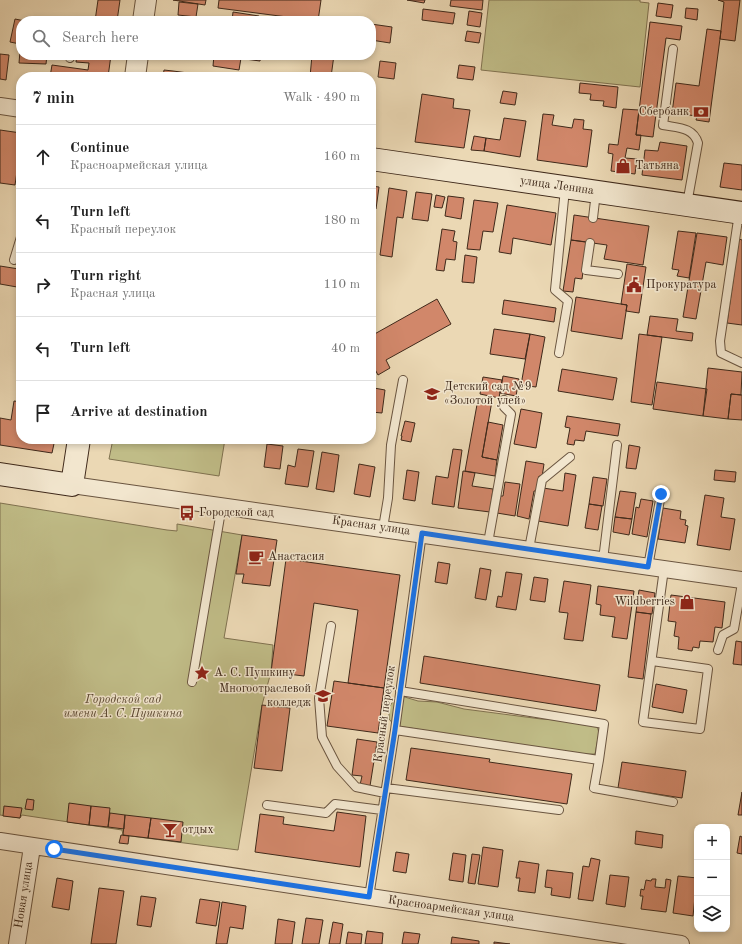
<!DOCTYPE html>
<meta charset="utf-8">
<style>
:root{--surface:#fff;--page:#f6f6f6;--text:#222;--muted:#767676;--line:#e0e0e0}
body{margin:0;font-family:"Old Standard TT",serif;background:var(--page);color:var(--text)}
.controls{position:absolute;right:12px;bottom:12px;display:grid;overflow:hidden;border-radius:8px;box-shadow:0 2px 6px #0003}
.controls button{width:36px;height:36px;display:grid;place-items:center;padding:0;border:0;border-bottom:1px solid var(--line);background:var(--surface);color:var(--text);font:20px sans-serif}
.stop{position:absolute;width:12px;height:12px;margin:-9px;border:3px solid #1a73e8;border-radius:50%;background:#fff}
.stop.end{background:#1a73e8;border-color:#fff;box-shadow:0 1px 4px #0008}
.list{margin:0;padding:0;list-style:none}
h2{display:flex;justify-content:space-between;align-items:center;height:52px;margin:0;padding:0 16px;font-size:17px}
h2 small{font-size:13px;font-weight:400;color:var(--muted)}
.list li{display:grid;grid-template-columns:26px 1fr auto;gap:12px;align-items:center;box-sizing:border-box;height:64px;padding:0 16px;border-top:1px solid var(--line)}
.list b{display:block;font-size:15px;white-space:nowrap}
.list p{margin:0;font-size:13px;white-space:nowrap;color:var(--muted)}
.list em{font-size:13px;font-style:normal;color:var(--muted)}
.icon{flex:none;width:22px;height:22px;fill:none;stroke:currentColor;stroke-width:2;stroke-linecap:round;stroke-linejoin:round}
.map{position:relative;flex:none;width:742px;height:944px;overflow:hidden}
.search{position:absolute;background:var(--surface);box-shadow:0 2px 6px #0003;left:16px;top:16px;width:360px;height:44px;display:flex;align-items:center;gap:10px;box-sizing:border-box;padding:0 14px;border-radius:16px;color:var(--muted);font-size:15px}
.panel{position:absolute;background:var(--surface);box-shadow:0 2px 6px #0003;left:16px;top:72px;width:360px;height:372px;border-radius:16px}
.map>svg:first-child{display:block}
.green{fill:#c0bc87;stroke:#807250}
.building{fill:#d1876a;stroke:#3f291a}
.lines{fill:none;stroke-linecap:round;stroke-linejoin:round}
.service-casing{stroke:#6a5540;stroke-width:10}
.minor-casing{stroke:#6a5540;stroke-width:18}
.tertiary-casing{stroke:#6a5540;stroke-width:22}
.secondary-casing{stroke:#3f291a;stroke-width:24}
.service{stroke:#f2e6ce;stroke-width:8}
.minor{stroke:#f2e6ce;stroke-width:16}
.tertiary{stroke:#f2e6ce;stroke-width:20}
.secondary{stroke:#f2e6ce;stroke-width:22}
.route{stroke:#1a73e8;stroke-width:5}
.labels{text-anchor:middle;dominant-baseline:central;stroke-width:3;stroke-linejoin:round;paint-order:stroke}
.poi-label{font-size:12px;fill:#3f291a;stroke:#f2e6ce;text-anchor:start}
.street-label{font-size:12px;fill:#3f291a;stroke:#f2e6ce}
.park-label{font-size:12px;font-style:italic;fill:#594630;stroke:#f2e6ce}
</style>
<div class="map">
<svg width="742" height="944" viewBox="0 0 742 944">
<rect width="100%" height="100%" fill="#ebd8b4"/>
<filter id="stains"><feTurbulence type="fractalNoise" baseFrequency=".005" numOctaves="4"/><feColorMatrix values="0 0 0 0 .2 0 0 0 0 .09 0 0 0 0 .02 0 0 0 .5 -.17"/></filter>
<radialGradient id="worn" r=".72"><stop offset=".6" stop-color="#630" stop-opacity="0"/><stop offset="1" stop-color="#630" stop-opacity=".3"/></radialGradient>
<path class="green" d="M489,0H640V2L649,3L640,87L481,70Z
M113,439H225L219,476L109,459Z
M0,503L167,530L177,531V524L242,535L224,638L273,645L271,672L262,705L238,850L123,835L122,830L22,815L20,818L0,815Z
M398,695L418,701L437,702L464,709L541,719L596,722L599,733L595,754C562,756 536,748 504,742C488,739 472,739 456,736C435,733 416,728 395,726L389,719V707Z"/>
<path class="building" d="M98,0H120L117,21H95Z
M173,0H206L205,5Z
M219,0H321L318,21L218,8Z
M407,0H425L424,3Z
M451,0H483L482,10L450,6Z
M718,0H740L735,41L720,39L724,2Z
M179,2L198,4L196,17L178,15Z
M658,3L673,5L671,18L656,16Z
M686,8L698,9L697,20L685,18Z
M423,9L455,13L453,24L422,20Z
M469,11L482,13L480,27L467,25Z
M233,12L259,16V21H232Z
M15,19L25,21H21L20,44L10,42Z
M650,22L682,26L680,40L666,38L653,137L636,135Z
M371,24L392,27L390,43L371,40Z
M707,29L721,31L709,122L696,120L697,116L672,113L676,83L699,86Z
M467,31L481,33L479,43L465,41Z
M20,51L21,55H47L46,64L19,63Z
M0,54L9,55L6,80L0,79Z
M77,55H111L108,77H50L52,65L88,70L89,63L76,62Z
M214,55L241,58L239,70L213,66Z
M215,55H261L260,61Z
M312,55H334L331,77H310Z
M380,61L396,63L394,79L378,77Z
M459,65L475,67L473,80L457,78Z
M164,70L173,71L203,75V77H163Z
M235,74L251,77H235Z
M580,83L618,87L616,108L603,106L604,101L590,100L591,94L579,93Z
M503,91L517,93L515,105L500,103Z
M422,94L454,99L453,108L470,110L464,148L415,142Z
M623,109L639,110L636,135H641L639,150L627,148L625,158L637,159L635,174L611,171L613,154L608,153L609,144L618,145Z
M543,114L554,115L552,125L572,128L574,119L584,120L583,129L592,130L587,167L537,160Z
M504,118L526,121L520,157L484,151L486,138L500,140Z
M0,130L21,133V158H19L15,185L0,183Z
M474,136L486,138L484,151L471,150Z
M660,142L687,146L682,180L642,175L645,150L658,151Z
M724,163L742,165V190L720,187Z
M371,186L379,187L376,209L371,208Z
M389,188L407,191L403,218L397,217L392,257L380,255Z
M416,192L432,194L428,221L412,219Z
M436,195L445,197L442,208L434,207Z
M448,196L464,198L461,219L445,216Z
M474,200L498,203L493,232L483,231L480,250L467,249Z
M507,205L556,213L551,245L513,238L511,254L499,252Z
M574,215L649,226L643,265L604,259L607,245L571,240Z
M442,229L455,231L453,241L457,242L455,260L446,259L444,271L436,270Z
M678,231L696,233L689,278L677,276L679,270L672,269Z
M697,233L727,237L723,265L706,262L696,319L683,317Z
M739,239L742,240V325L727,323Z
M571,240L587,242L582,279L575,278L573,292L563,291Z
M465,255L477,257L474,283L462,282Z
M627,264L646,267L639,313L626,311L627,305L621,304Z
M0,266L19,269L17,287L0,284Z
M576,297L627,305L622,339L571,331Z
M437,299L451,324L386,360L390,368L378,375L371,362V336Z
M504,300L556,308L554,322L502,314Z
M650,316L678,319L676,331L693,333L692,341L647,335Z
M494,329L530,334L525,359L490,354Z
M530,334L545,337L536,387L521,385Z
M639,334L662,337L652,405L631,402Z
M708,368L742,372L741,395L731,394L728,419L703,416Z
M562,369L617,378L613,400L558,391Z
M503,376L519,379L516,396L500,393Z
M483,377L502,380L499,398L480,394Z
M657,382L707,389L703,416L653,409Z
M374,388L385,390L382,413L371,412V392H374Z
M731,394L742,395V420L728,419Z
M478,399L492,401L482,457L497,460L495,476L465,471Z
M14,401L21,402V439H55L52,453L0,445V418L11,420Z
M521,409L542,413L536,448L514,444Z
M567,416L620,424L618,436L586,431L584,441L575,440L574,445L567,444L570,428L565,427Z
M405,421L415,423L411,442L401,440L402,436H401Z
M488,422L503,425L497,460L482,457Z
M267,444L283,446L280,469L264,467Z
M629,445L640,447L636,469L626,468Z
M298,449L314,451L308,487L285,484L288,465L295,467Z
M453,449L462,450L454,507L432,504L436,476L448,478Z
M322,452L339,455L334,492L316,489Z
M526,461L544,464L542,477L539,476L536,491H534L529,519L517,516Z
M359,464L375,467L370,497L354,494Z
M407,470L419,472L415,501L403,499Z
M715,470L736,472L735,482L714,480Z
M463,471L475,473L472,486L493,489L490,512L458,508Z
M565,473L576,475L568,526L538,521L543,488L563,491Z
M593,477L607,479L603,506L589,504Z
M505,482L520,484L515,516L497,513L500,496H503Z
M620,491L636,493L632,519L615,517Z
M705,495L724,498L721,517L735,519L730,550L697,545Z
M641,499L653,501L647,537L632,534L636,507L639,508Z
M589,504L602,506L598,530L585,528Z
M663,508L681,511L680,519L686,520L685,525L688,526L685,543L658,539Z
M615,517L632,519L629,535L613,532Z
M242,535L277,540L270,586L242,583L244,574H236Z
M286,559L400,575L384,688L348,683L358,610L314,603L304,676L271,672Z
M438,562L450,564L447,584L435,582Z
M480,568L491,570L486,600L475,598Z
M506,572L522,574L516,610L496,607L498,596L502,597Z
M534,577L548,579L545,602L530,600Z
M564,581L591,585L583,641L564,639L568,613L559,612Z
M598,586L634,591L627,639L612,637L615,617L600,615L601,605L596,604Z
M639,590L655,593L652,614L636,612Z
M671,595L725,602L722,628L715,627L713,642L700,641L699,648L693,647L692,651L678,649L679,637L674,636L676,622L668,621Z
M636,612L651,614L643,679L628,677Z
M736,641L742,642V665L733,664Z
M424,656L600,685L596,711L420,683Z
M334,681L384,688L378,733L327,726Z
M656,684L687,690L683,713L652,707Z
M262,705L290,708L282,771L254,768Z
M357,739L377,742L370,786L360,785L362,776L352,775Z
M411,748L490,759L489,762L572,774L567,804L406,780Z
M622,762L686,771L682,798L618,788Z
M742,792V815H738Z
M27,799L34,800L33,810L25,809Z
M69,803L91,806L89,825L67,822Z
M4,806L22,808L20,818L3,816Z
M91,806L110,808L108,827L89,825Z
M337,812L366,816L360,867L255,852L260,814L284,817L283,824L334,831Z
M110,813L125,815L124,829L108,827Z
M125,815L151,818L148,838L123,835Z
M151,818L183,822L181,842L148,838Z
M636,831L663,835L662,848L635,844Z
M121,835L129,836L128,844L119,843Z
M740,836L742,837V854L737,853Z
M483,847L503,850L498,887L478,884Z
M396,852L409,854L406,873L393,871Z
M453,853L466,855L463,882L449,880Z
M472,854L480,855L475,884L468,883Z
M591,858L600,860L593,901L578,899L583,866L589,867Z
M519,861L539,864L535,893L518,891L520,878H516Z
M547,870L573,873L570,898L551,895L552,888L545,887Z
M610,875L629,877L625,907L606,904Z
M678,876L697,878L693,916L673,913Z
M57,878L73,881L69,910L52,907Z
M652,879H656L655,887L665,888L666,879L671,880L666,912L641,909L643,896H640L641,889L644,890L646,880L651,881Z
M99,888L124,891L116,944H91Z
M141,896L156,898L151,927L137,925Z
M200,899L220,902L216,926L196,923Z
M222,902L246,906L243,929L230,927L227,944H216Z
M306,918L323,920L319,944H302Z
M278,919L295,922L292,944H275Z
M333,922L343,924L340,944H329Z
M367,931L383,933L382,944H365Z
M348,932L362,934L361,944H346Z
M404,932L420,934L418,944H402Z
M452,937L479,941V944H451Z
M494,942L510,944H494Z"/>
<g class="lines">
<g class="service-casing">
<path id="service" d="M673,49L663,125C678,128 693,127 698,143L687,204
M70,58L71,55
M739,213L720,341L721,353L742,363
M593,218L596,192
M590,243L586,270L618,274
M14,260L21,237
M559,353L568,301L555,290L565,189
M383,528L388,498L391,445L403,380
M488,543L511,414L504,407V400
M529,549L542,480L570,457
M603,560L617,445
M648,567L661,494
M331,626L319,698L322,737L337,766L356,787L385,793
M718,650L723,635L734,629L742,583
M652,661L708,669L700,729L643,722L664,569
M192,682L222,505
M400,691L604,724L599,760
M395,730L599,760L594,788L673,802
M386,788L559,810
M267,805L326,813L335,804L382,810
M369,897L395,730L422,533"/>
</g>
<g class="minor-casing">
<path id="minor" d="M0,106L21,109
M72,485L742,580
M0,841L681,944
M17,944L32,847"/>
</g>
<g class="tertiary-casing">
<path id="tertiary" d="M143,21L146,0
M135,77L138,55"/>
</g>
<g class="secondary-casing">
<path id="secondary" d="M371,159L742,213
M0,474L72,485L79,439"/>
</g>
<use href="#service" class="service"/>
<use href="#minor" class="minor"/>
<use href="#tertiary" class="tertiary"/>
<use href="#secondary" class="secondary"/>
</g>
<g class="lines">
<path class="route" d="M54,849L369,897L395,730L422,533L648,567L661,494"/>
</g>
<defs>
<g id="bank-bare" transform="scale(1.2)"><path d="M-6-4H6V4H-6ZM0-2.3a2.3 2.3 0 1 0 0 4.6a2.3 2.3 0 1 0 0-4.6Z" fill="#8f2418" stroke="#f2e6ce" stroke-width="2.5" paint-order="stroke"/></g>
<g id="shop-bare" transform="scale(1.2)"><path d="M-5-2.5h2.3a2.7 3.5 0 0 1 5.4 0H5L5.5 6h-11ZM-1.5-2.5h3a1.5 2.3 0 0 0-3 0Z" fill="#8f2418" stroke="#f2e6ce" stroke-width="2.5" paint-order="stroke"/></g>
<g id="civic-bare" transform="scale(1.2)"><path d="M-.6-6.5H3V-4.5H.6V-3L4-1V1h2V6H-6V1h2V-1L-.6-3ZM-1.2 2.5V6h2.4V2.5Z" fill="#8f2418" stroke="#f2e6ce" stroke-width="2.5" paint-order="stroke"/></g>
<g id="school-bare" transform="scale(1.2)"><path d="M0-5L7-2L0 1L-7-2ZM-4 1L0 2.5L4 1V4Q0 6-4 4Z" fill="#8f2418" stroke="#f2e6ce" stroke-width="2.5" paint-order="stroke"/></g>
<g id="bus-bare" transform="scale(1.2)"><path d="M-5-6H5V4H4V6H2V4H-2V6H-4V4H-5ZM-3.5-4V0h7V-4ZM-3.5 1.2v1.5H-2V1.2ZM2 1.2v1.5H3.5V1.2Z" fill="#8f2418" stroke="#f2e6ce" stroke-width="2.5" paint-order="stroke"/></g>
<g id="cafe-bare" transform="scale(1.2)"><path d="M-5.5-4.5H6V0H3Q3 3.5 0 3.5H-2.5Q-5.5 3.5-5.5 0ZM3-3.2v2h1.7v-2ZM-6 4.5H4V6H-6Z" fill="#8f2418" stroke="#f2e6ce" stroke-width="2.5" paint-order="stroke"/></g>
<g id="sight-bare" transform="scale(1.2)"><path d="M0-6L1.8-2.2L6-1.7L2.9 1.2L3.7 5.4L0 3.3L-3.7 5.4L-2.9 1.2L-6-1.7L-1.8-2.2Z" fill="#8f2418" stroke="#f2e6ce" stroke-width="2.5" paint-order="stroke"/></g>
<g id="university-bare" transform="scale(1.2)"><path d="M0-5L7-2L0 1L-7-2ZM-4 1L0 2.5L4 1V4Q0 6-4 4Z" fill="#8f2418" stroke="#f2e6ce" stroke-width="2.5" paint-order="stroke"/></g>
<g id="bar-bare" transform="scale(1.2)"><path d="M-6-5H6L.8 .8V4.5H3.5V6h-7V4.5H-.8V.8Z" fill="#8f2418" stroke="#f2e6ce" stroke-width="2.5" paint-order="stroke"/></g>
</defs>
<g fill-rule="evenodd">
<use href="#bank-bare" x="701" y="112"/>
<use href="#shop-bare" x="623" y="166"/>
<use href="#civic-bare" x="634" y="285"/>
<use href="#school-bare" x="432" y="394"/>
<use href="#bus-bare" x="187" y="513"/>
<use href="#cafe-bare" x="256" y="557"/>
<use href="#shop-bare" x="687" y="602"/>
<use href="#sight-bare" x="202" y="673"/>
<use href="#university-bare" x="323" y="696"/>
<use href="#bar-bare" x="170" y="830"/>
</g>
<g class="labels">
<g class="poi-label">
<text x="689" y="112" text-anchor="end">Сбербанк</text>
<text x="635" y="166">Татьяна</text>
<text x="646" y="285">Прокуратура</text>
<text x="444" y="387">Детский сад №9<tspan x="444" dy="14">«Золотой улей»</tspan></text>
<text x="199" y="513">Городской сад</text>
<text x="268" y="557">Анастасия</text>
<text x="675" y="602" text-anchor="end">Wildberries</text>
<text x="214" y="673">А. С. Пушкину</text>
<text x="311" y="689" text-anchor="end">Многоотраслевой<tspan x="311" dy="14">колледж</tspan></text>
<text x="182" y="830">отдых</text>
</g>
<g class="street-label">
<text transform="translate(557 186) rotate(8)">улица Ленина</text>
<text transform="translate(371 526) rotate(8)">Красная улица</text>
<text transform="translate(385 714) rotate(-82)">Красный переулок</text>
<text transform="translate(24 895) rotate(-81)">Новая улица</text>
<text transform="translate(451 909) rotate(8)">Красноармейская улица</text>
</g>
<g class="park-label">
<text x="123" y="700">Городской сад<tspan x="123" dy="14">имени А. С. Пушкина</tspan></text>
</g>
</g>
<rect width="100%" height="100%" filter="url(#stains)"/>
<rect width="100%" height="100%" fill="url(#worn)"/>
</svg>
<div class="controls">
<button>+</button>
<button>−</button>
<button><svg class="icon" aria-label="layers" viewBox="0 0 24 24"><path d="M12 4l9 5-9 5-9-5zM3 14l9 5 9-5"/></svg></button>
</div>
<div class="stop" style="left:54px;top:849px"></div>
<div class="stop end" style="left:661px;top:494px"></div>
<div class="search"><svg class="icon" aria-label="search" viewBox="0 0 24 24"><circle cx="10" cy="10" r="6"/><path d="M15 15l6 6"/></svg>Search here</div>
<section class="panel">
<h2>7 min<small>Walk · 490 m</small></h2>
<ul class="list">
<li><svg class="icon" aria-label="ahead" viewBox="0 0 24 24"><path d="M12 20V5M6 11l6-6 6 6"/></svg><div><b>Continue</b><p>Красноармейская улица</p></div><em>160 m</em></li>
<li><svg class="icon" aria-label="left" viewBox="0 0 24 24"><path d="M17 20v-9H6M10 6l-5 5 5 5"/></svg><div><b>Turn left</b><p>Красный переулок</p></div><em>180 m</em></li>
<li><svg class="icon" aria-label="right" viewBox="0 0 24 24"><path d="M7 20v-9h11M14 6l5 5-5 5"/></svg><div><b>Turn right</b><p>Красная улица</p></div><em>110 m</em></li>
<li><svg class="icon" aria-label="left" viewBox="0 0 24 24"><path d="M17 20v-9H6M10 6l-5 5 5 5"/></svg><div><b>Turn left</b></div><em>40 m</em></li>
<li><svg class="icon" aria-label="arrive" viewBox="0 0 24 24"><path d="M6 21V4h12l-3 4 3 4H6"/></svg><div><b>Arrive at destination</b></div></li>
</ul>
</section>
</div>
